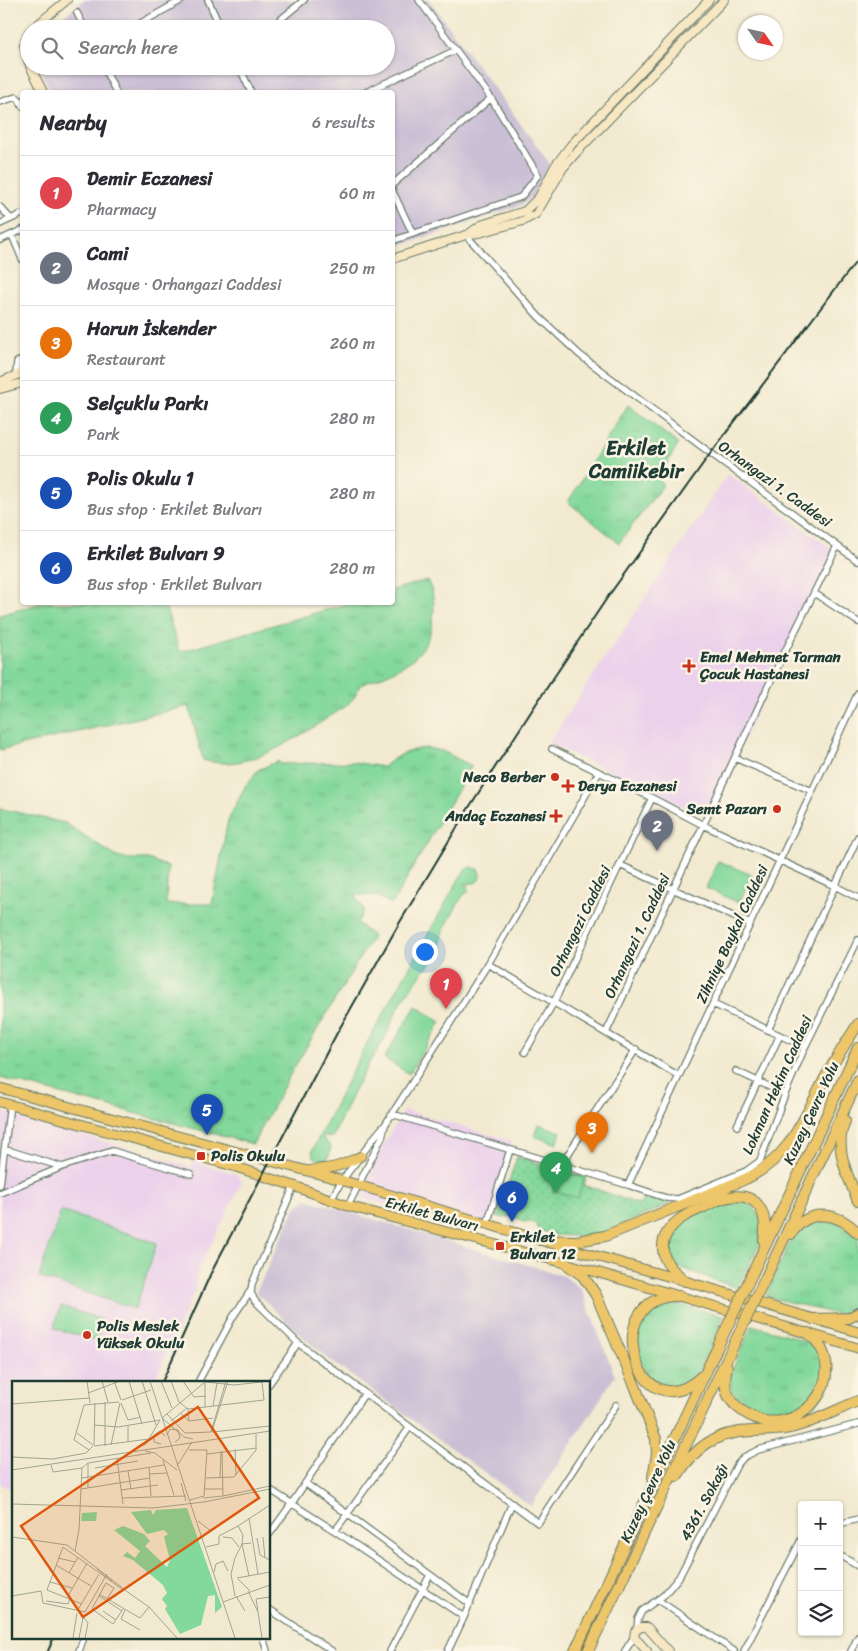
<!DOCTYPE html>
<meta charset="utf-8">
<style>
:root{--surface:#fff;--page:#f2f2f3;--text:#2b2b33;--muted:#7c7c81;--line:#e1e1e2;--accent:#ea580c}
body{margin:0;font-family:Sriracha,sans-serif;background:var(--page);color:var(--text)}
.controls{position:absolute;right:15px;bottom:15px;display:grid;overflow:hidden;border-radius:5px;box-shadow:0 1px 4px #0004}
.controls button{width:45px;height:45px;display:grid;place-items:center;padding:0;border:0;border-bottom:1px solid var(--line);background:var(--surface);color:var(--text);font:25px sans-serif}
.compass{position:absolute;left:738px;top:15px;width:45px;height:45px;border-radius:50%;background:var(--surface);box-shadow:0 1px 4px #0004;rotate:124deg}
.you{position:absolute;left:424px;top:951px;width:18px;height:18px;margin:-12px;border:4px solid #fff;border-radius:50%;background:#1a73e8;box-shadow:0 0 0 8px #1a73e833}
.badge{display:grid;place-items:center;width:32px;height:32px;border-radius:50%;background:var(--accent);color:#fff;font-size:16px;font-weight:700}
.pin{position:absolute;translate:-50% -41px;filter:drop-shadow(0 1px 2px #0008)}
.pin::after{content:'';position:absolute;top:26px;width:18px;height:15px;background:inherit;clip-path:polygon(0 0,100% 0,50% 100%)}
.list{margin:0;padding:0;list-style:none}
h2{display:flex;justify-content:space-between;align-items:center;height:65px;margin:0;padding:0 20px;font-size:21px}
h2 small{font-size:16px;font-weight:400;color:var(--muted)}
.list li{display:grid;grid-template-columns:32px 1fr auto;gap:15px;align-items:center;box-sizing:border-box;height:75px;padding:0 20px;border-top:1px solid var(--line)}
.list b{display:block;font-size:19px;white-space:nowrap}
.list p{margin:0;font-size:16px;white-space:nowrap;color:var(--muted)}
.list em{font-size:16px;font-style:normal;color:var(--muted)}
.icon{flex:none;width:28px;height:28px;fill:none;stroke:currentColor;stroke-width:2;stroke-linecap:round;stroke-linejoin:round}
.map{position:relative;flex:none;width:858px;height:1651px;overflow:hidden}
.search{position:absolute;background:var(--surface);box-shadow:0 1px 4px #0004;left:20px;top:20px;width:375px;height:55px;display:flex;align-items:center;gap:12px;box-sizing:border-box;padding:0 18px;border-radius:28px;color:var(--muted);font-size:19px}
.panel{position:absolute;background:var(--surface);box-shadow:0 1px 4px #0004;left:20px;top:90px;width:375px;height:515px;border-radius:5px}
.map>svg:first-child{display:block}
.built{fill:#ebd1eb}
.industrial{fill:#cbbfd5}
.grass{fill:url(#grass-tufts);stroke:#518a68}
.park{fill:url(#park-dots);stroke:#518a68}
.garden{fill:#83d89b;stroke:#518a68}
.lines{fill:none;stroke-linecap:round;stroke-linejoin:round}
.street-casing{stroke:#697a6b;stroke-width:8}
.secondary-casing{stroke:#697a6b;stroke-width:10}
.primary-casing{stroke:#697a6b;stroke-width:11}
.highway-casing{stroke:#697a6b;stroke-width:12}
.street{stroke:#fff;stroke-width:5.5}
.secondary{stroke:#f7e8c3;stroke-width:8}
.primary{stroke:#ecc669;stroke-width:9}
.highway{stroke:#ecc669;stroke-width:10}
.rail{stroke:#1f3d34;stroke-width:2}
.highway-bridge-casing{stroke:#697a6b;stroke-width:12;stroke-linecap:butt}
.highway-bridge{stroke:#ecc669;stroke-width:10}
.poi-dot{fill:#c8321e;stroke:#fcf5e5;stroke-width:2}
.labels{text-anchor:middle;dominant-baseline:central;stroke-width:5;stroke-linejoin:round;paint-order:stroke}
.street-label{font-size:15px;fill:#1f3d34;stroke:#fcf5e5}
.poi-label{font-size:15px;font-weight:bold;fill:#1f3d34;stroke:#fcf5e5;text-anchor:start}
.district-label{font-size:20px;font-weight:bold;fill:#1f3d34;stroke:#fcf5e5}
.inset-road{fill:none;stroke:#9ea592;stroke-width:1}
.view{fill:#de580e;fill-opacity:0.15;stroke:#de580e;stroke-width:2.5}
.inset-edge{fill:none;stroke:#1f3d34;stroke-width:2.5}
</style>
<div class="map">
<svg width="858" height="1651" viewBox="0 0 858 1651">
<defs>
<pattern id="grass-tufts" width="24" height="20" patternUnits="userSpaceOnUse" patternTransform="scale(1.25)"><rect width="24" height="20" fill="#83d89b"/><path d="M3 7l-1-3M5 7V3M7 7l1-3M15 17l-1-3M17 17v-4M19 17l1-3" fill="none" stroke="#71ba86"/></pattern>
<pattern id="park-dots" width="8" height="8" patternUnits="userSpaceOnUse" patternTransform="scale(1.25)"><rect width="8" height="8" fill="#83d89b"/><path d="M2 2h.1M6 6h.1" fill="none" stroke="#71ba86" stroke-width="1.8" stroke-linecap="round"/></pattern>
</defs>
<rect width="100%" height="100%" fill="#fcf5e5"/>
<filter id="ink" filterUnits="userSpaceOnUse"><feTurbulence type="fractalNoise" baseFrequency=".02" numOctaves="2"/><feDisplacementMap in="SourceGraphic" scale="10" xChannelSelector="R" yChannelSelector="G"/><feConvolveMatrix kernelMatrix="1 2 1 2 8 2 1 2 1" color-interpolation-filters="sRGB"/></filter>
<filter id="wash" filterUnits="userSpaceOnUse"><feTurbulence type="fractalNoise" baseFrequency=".0096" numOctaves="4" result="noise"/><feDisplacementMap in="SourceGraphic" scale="20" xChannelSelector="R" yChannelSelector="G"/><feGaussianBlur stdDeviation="1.12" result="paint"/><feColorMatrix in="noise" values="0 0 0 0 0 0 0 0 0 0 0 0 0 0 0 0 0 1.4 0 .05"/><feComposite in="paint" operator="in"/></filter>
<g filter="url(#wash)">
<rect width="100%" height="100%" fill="#f2ead0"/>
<path class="built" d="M728,474L833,550L707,817L548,743Z
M404,1110L512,1141L485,1228L353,1196Z
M0,1111L191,1167L193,1161L236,1174L242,1182L197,1273L196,1287L154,1382H14V1491L0,1484Z"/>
<path class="industrial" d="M84,0H429L550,164L532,197L522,205L393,248L392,92H51L38,66H386V29H49Z
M306,1199L564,1276L581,1289L615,1376L531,1506L327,1358L298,1333L256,1292L295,1208Z"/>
<path class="grass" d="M628,405L678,444L658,479L663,485L619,543L568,502Z
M427,580C434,593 435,604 433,618C429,661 395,671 360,685L354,698L345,707C305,731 252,775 203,760L189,706L0,750V615L42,603H164L180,652L350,603L392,602L393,590Z
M427,748L442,751L472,766L392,904L374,895H355L364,910L357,923L373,936L291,1073L253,1144L0,1078V809L7,810L65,823L117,857L125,859H148L168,867L166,904H212L228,820L246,785L258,770L278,761L280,764L353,762L383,767C395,756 410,749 427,748Z
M741,1200L753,1206L764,1226L758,1247L737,1288L676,1266L667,1253L669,1235L686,1219L728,1201Z
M815,1219L837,1222L858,1237V1308L850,1313L836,1314L766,1296L792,1237L794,1233Z
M669,1302L724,1316L699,1371C695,1376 691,1378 687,1381C642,1410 617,1320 658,1304C661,1303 666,1303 669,1302Z
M752,1325C777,1333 807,1337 826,1355C845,1372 820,1406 802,1413C795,1415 775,1418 768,1418C751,1417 730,1399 730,1382C729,1372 748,1337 752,1325Z"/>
<path class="park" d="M517,1157L586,1177L584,1186L596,1189L640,1205L644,1197L670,1204L592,1237L555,1235L541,1231L537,1228L536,1224L529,1221L524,1222C515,1218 514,1214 504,1218L497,1216Z"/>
<path class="garden" d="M718,861L752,875L739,903L706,888Z
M470,867L478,869L480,873C481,885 472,883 464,884L468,886L469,890L462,897L455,909L445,928L438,953L416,981L397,1010L385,1038L369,1063L351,1097L333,1136L330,1138L324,1135L323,1138L331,1147L329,1156L322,1161C316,1160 313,1157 312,1151L361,1054L459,879L465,870Z
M416,1006L441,1022L409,1074L384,1058Z
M538,1124L561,1132L557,1144L534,1136Z
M558,1170L584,1178L578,1198L553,1191Z
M61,1211L157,1243L135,1309L39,1277Z
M61,1306L103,1320L96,1341L54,1328Z"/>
</g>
<g filter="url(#ink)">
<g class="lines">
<g class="street-casing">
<path id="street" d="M208,0L221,29
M77,13L85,29
M130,29L182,0
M269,29L304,0
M103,66L116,92
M239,66L251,92
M366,92L456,50
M0,102L16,97L19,99L22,106
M392,185L491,98
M392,190L413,234
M0,207L11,219
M0,224L22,214
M12,235L22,259
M466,235L539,317L580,355L705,449L858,561
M0,240L22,230
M392,241L521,197L538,175L491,98L419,0
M16,375L17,362L22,360
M814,593L858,622
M552,749L652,798L703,825L835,886L858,898
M735,758L812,791
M620,865L750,924
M488,964L679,1076
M713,1004L805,1047
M768,1030L858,837
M606,1033L773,676L837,546
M525,1052L554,1002L652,798
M736,1071L785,1094
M392,1114L628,1185L666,1198L678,1199L746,1171L760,1161L785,1094L805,1047L858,940
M737,1126L780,1035
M4,1149L62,1167
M561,1165L636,1049
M0,1185L10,1104
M628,1185L858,693
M294,1186L252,1284L251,1293L255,1301L298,1343L538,1523L616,1405
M0,1193L62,1167L112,1151L191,1174
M331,1200C340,1182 348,1172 360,1157C368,1146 375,1135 385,1125L488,964L599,772
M348,1206L382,1137L385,1125
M487,1224L510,1150
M198,1382L233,1317L251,1290
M269,1384L298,1343
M305,1483L470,1604
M269,1489L335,1531L464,1617
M839,1524L858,1519
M335,1531L410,1427
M269,1535L292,1503L365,1393
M839,1555L858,1566
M658,1600L734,1651
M269,1609L332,1651
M637,1629L638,1619L642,1611L664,1595L679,1577L737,1465L744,1457L758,1450L858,1424
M263,1637L267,1651
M79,1651L84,1637
M390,1651L430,1575
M448,1651L464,1617L512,1503
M625,1651L634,1637
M744,1651L802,1538
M851,1651L858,1637"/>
</g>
<g class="secondary-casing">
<path id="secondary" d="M32,29L67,0
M29,32L24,45L29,63
M30,66L43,92
M470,233L481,225L525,211L539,197L555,166L571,145L709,0
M392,259L466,235L483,232L523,221L536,214L563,168L575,154L724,0
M0,382L22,373
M0,389L22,383
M647,1651L634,1637L635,1631L641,1627H647L668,1651"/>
</g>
<g class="primary-casing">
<path id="primary" d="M0,1088L341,1180L540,1240L685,1281L858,1332
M0,1102L233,1166L294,1186L348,1206L565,1263L858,1348
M309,1171C318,1168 325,1169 334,1167C344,1165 352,1160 361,1156"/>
</g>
<g class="highway-casing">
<path id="highway" d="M845,1121C833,1148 848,1176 858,1201
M791,1234C809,1207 838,1212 858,1233
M540,1240L577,1241L605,1236L741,1181C788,1161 802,1123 824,1080C834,1061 846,1043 858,1024
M565,1263L583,1276L596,1295L635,1386L656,1439L657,1454L653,1477
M753,1272L858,1048
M765,1279L858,1080
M685,1281C677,1273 666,1266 664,1255C662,1247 663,1239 667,1233C675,1219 690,1213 704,1207C712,1203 720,1198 729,1197C760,1192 768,1215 764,1241
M680,1296C596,1293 637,1437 702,1376
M813,1319L849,1318L858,1313
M727,1367C722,1385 726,1399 741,1410C796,1451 858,1373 808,1333
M677,1476C696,1446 716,1432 752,1431C765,1430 778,1431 790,1428C813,1423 836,1410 858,1401
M575,1651L719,1344
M588,1651L734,1344"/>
</g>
<use href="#street" class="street"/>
<use href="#secondary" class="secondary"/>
<use href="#primary" class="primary"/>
<use href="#highway" class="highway"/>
<path class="rail" d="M162,1382L211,1273L337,1033L400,922L468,809L536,704L607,598L707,458L858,259
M48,1651L54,1637"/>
<g class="highway-bridge-casing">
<path id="highway-bridge" d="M719,1344L753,1272
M734,1344L765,1279"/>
</g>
<use href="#highway-bridge" class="highway-bridge"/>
</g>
</g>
<g class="poi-dot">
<path d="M686.5 658.5h5v5h5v5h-5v5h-5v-5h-5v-5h5z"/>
<circle cx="555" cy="777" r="5"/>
<path d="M565.5 778.5h5v5h5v5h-5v5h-5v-5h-5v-5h5z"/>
<circle cx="777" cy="809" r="5"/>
<path d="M553.5 808.5h5v5h5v5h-5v5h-5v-5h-5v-5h5z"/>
<rect x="196" y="1151" width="10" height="10" rx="2.5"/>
<rect x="495" y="1241" width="10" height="10" rx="2.5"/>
<circle cx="87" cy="1335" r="5"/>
</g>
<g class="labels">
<g class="street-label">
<text transform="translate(775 484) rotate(36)">Orhangazi 1. Caddesi</text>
<text transform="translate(580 921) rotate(-64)">Orhangazi Caddesi</text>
<text transform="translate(732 934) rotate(-65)">Zihniye Baykal Caddesi</text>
<text transform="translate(637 936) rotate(-65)">Orhangazi 1. Caddesi</text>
<text transform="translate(777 1085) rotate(-66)">Lokman Hekim Caddesi</text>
<text transform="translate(811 1113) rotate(-65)">Kuzey Çevre Yolu</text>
<text transform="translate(432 1214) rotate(15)">Erkilet Bulvarı</text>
<text transform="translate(648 1491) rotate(-65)">Kuzey Çevre Yolu</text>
<text transform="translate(704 1502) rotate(-62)">4361. Sokağı</text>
</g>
<g class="poi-label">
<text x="700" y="657">Emel Mehmet Tarman<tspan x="700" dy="17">Çocuk Hastanesi</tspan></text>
<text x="545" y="777" text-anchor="end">Neco Berber</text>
<text x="578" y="786">Derya Eczanesi</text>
<text x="767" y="809" text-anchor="end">Semt Pazarı</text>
<text x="546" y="816" text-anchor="end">Andaç Eczanesi</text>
<text x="211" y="1156">Polis Okulu</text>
<text x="510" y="1237">Erkilet<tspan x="510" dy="17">Bulvarı 12</tspan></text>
<text x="97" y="1326">Polis Meslek<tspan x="97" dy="17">Yüksek Okulu</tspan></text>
</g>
<g class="district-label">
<text x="636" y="448">Erkilet<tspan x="636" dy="23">Camiikebir</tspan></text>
</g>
</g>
<g transform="translate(12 1381)">
<rect width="258" height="258" fill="#f2ead0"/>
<path d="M175,127L210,226L203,232V214L196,215L189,244L168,253L153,228L155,225L150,218L155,212L151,204L121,179L111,175L115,171L123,177L128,170L102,149L111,145L132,153L138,160L133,165L155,186L158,179L152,156L156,153L152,149L135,153L119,131L139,129L141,134L144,129ZM85,131L84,140H69L70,132Z" fill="#83d89b"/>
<path class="inset-road" d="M75,0L78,22M90,0L96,21M102,0L109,19M117,0L130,43M130,0L144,44M138,0L223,257M149,0L160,27M159,0L167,21L176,28L177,40M171,0L182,16L194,15M76,12L108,0M110,19L139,9M93,21V65M109,22L116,39L129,36M0,23L77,17M201,25L205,2M193,26V1M176,28L252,19L250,1L222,4L194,1M168,32L177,40L201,37M155,33L173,52L199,51M150,37L193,1M150,37L172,56L181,58M159,40L175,27M83,44L106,46L148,39M200,50L216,0M199,51L214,0M200,51L258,45M65,52L81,64M155,54L158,48L166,49L168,57L163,61M116,61V45M149,63L142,61V54L148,50L153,55M82,64L83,22M99,64L108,22M82,65L137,58M127,66L134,63L148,39M223,68L224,94M77,69L62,59L72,24L107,21M177,69H195L192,115L178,119M133,70L143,72L165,89M195,73L245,67M0,76L41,78L74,72L81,65M105,78L111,123M151,79L162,114M39,84L41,91L70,87L76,82M165,85L180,61M137,86L139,115M83,87L126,80M0,89L258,50M116,90L119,108M137,93L155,92M70,97L152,84M194,97L222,96L244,69V53M208,97L209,71M169,102L174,120M76,107V82L139,72M69,108L138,97M193,108H211M109,109L146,104M211,115L258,105M110,117L174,115M191,117L211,115L210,70M0,123L141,127L192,121L258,108M237,137L246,193M186,140L199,150M226,145L258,124M0,156L55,164L117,212M211,156L220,157L227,166M251,156L253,177M245,157L248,174L258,179M194,166L207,163V155L226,145L231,154L230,163L237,195M63,170L67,149L70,87M46,177L63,181M44,184L79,205M85,188L100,200M202,191L204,183L211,180L216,190M57,192L66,176M225,197L258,191M226,198L238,210M38,201L60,207M236,210L246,231L250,257M117,212L137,226L165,257M87,213L128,237L137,226M0,215L29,210L31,222L73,231L95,193M56,215L75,182M87,215L110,230M223,215L219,193L223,177L230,163L239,162M224,215L233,230M95,218L102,207L94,202L80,228L101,243L111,228M34,220L56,223L58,217M211,221L258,204M70,223L35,209L51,166L110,208M67,227L87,193M66,229L76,242L73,257M113,229L109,238L128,249M91,230L104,239M246,230L244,218L258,216M61,257L65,232M67,257L71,237"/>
<path class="view" d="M186,26L247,117L71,236L9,145Z"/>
<rect width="258" height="258" class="inset-edge"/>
</g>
</svg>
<div class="controls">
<button>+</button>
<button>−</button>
<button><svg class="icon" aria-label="layers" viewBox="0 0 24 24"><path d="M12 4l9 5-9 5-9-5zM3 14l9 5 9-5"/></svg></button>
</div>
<svg class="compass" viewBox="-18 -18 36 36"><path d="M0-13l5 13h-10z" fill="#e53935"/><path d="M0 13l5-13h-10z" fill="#7c7c81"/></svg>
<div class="you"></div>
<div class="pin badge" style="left:446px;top:1009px;background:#e0444e">1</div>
<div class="pin badge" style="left:657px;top:851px;background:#6b7280">2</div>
<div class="pin badge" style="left:592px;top:1153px;background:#e8710a">3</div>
<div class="pin badge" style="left:556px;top:1193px;background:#2e9e5b">4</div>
<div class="pin badge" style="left:207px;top:1135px;background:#1a4fb4">5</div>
<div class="pin badge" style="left:512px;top:1222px;background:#1a4fb4">6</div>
<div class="search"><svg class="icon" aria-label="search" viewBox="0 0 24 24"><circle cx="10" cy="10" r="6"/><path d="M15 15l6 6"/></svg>Search here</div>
<section class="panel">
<h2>Nearby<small>6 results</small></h2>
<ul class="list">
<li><span class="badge" style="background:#e0444e">1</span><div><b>Demir Eczanesi</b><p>Pharmacy</p></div><em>60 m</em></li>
<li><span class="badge" style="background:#6b7280">2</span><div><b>Cami</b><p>Mosque · Orhangazi Caddesi</p></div><em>250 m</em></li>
<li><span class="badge" style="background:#e8710a">3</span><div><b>Harun İskender</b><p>Restaurant</p></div><em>260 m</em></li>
<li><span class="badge" style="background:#2e9e5b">4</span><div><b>Selçuklu Parkı</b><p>Park</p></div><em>280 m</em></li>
<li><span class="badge" style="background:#1a4fb4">5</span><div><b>Polis Okulu 1</b><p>Bus stop · Erkilet Bulvarı</p></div><em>280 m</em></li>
<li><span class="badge" style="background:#1a4fb4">6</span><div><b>Erkilet Bulvarı 9</b><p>Bus stop · Erkilet Bulvarı</p></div><em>280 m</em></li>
</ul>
</section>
</div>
